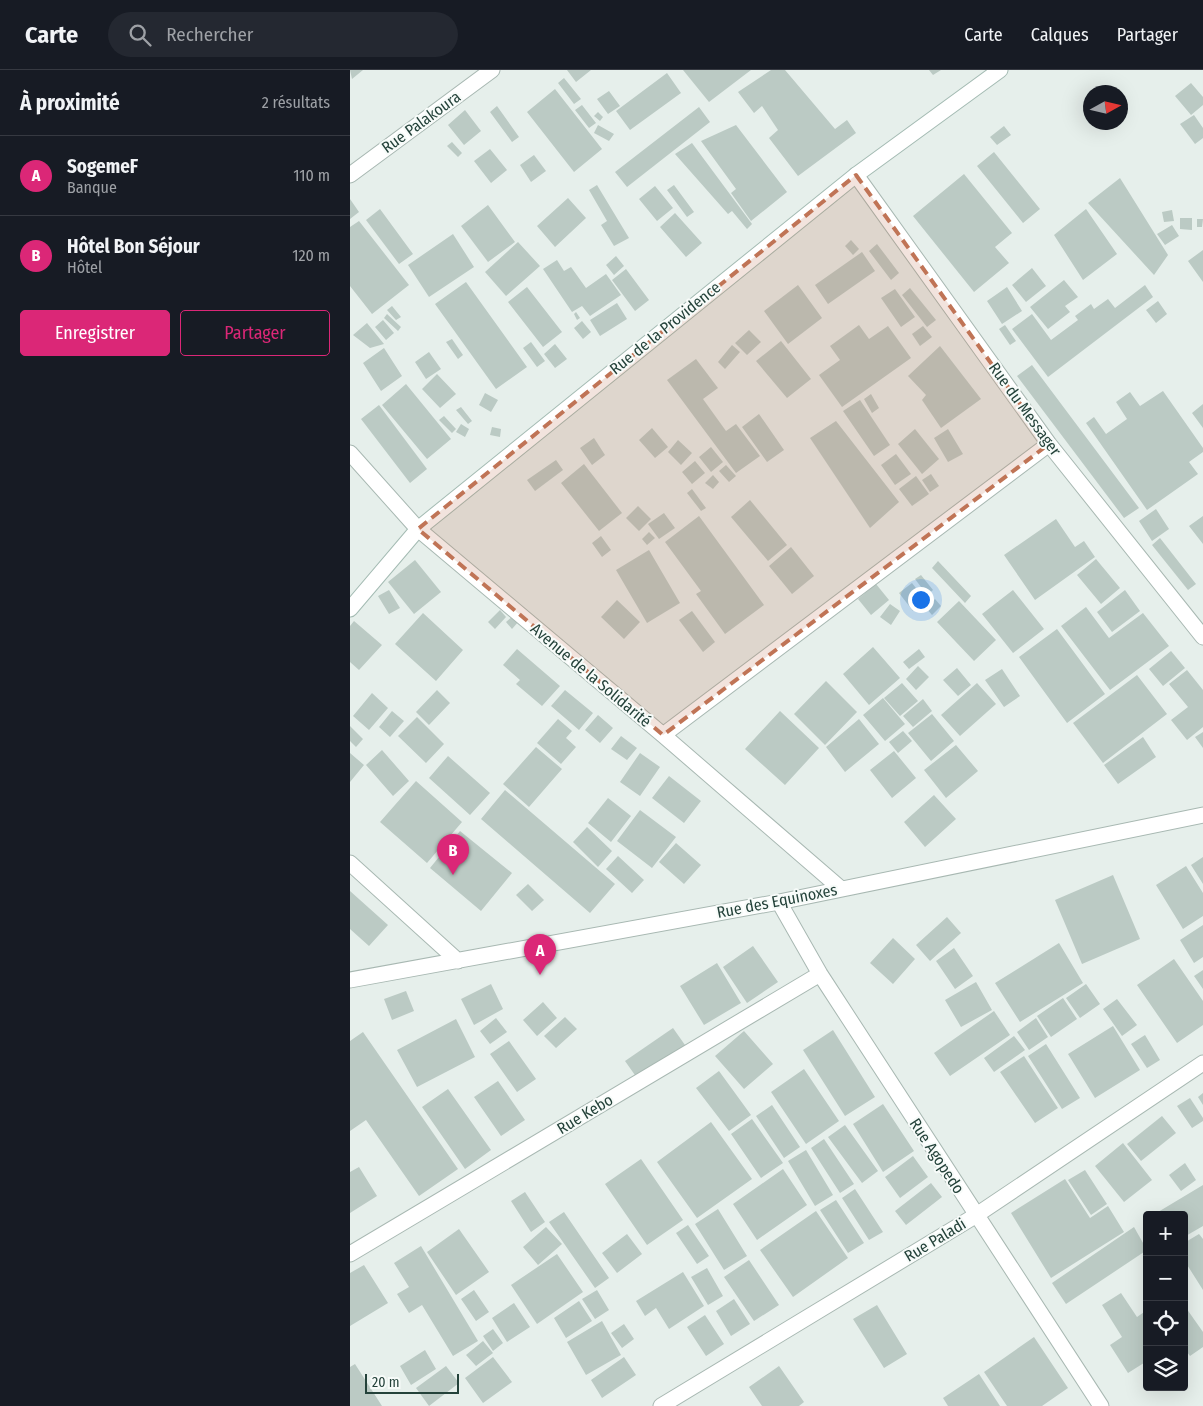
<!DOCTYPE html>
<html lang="fr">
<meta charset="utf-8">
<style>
:root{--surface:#171b24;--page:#242831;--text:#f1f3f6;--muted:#9ea1a6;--line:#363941;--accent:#db2777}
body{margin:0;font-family:"Fira Sans Condensed",sans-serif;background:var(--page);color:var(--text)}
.controls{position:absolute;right:15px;bottom:15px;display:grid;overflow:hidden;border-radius:5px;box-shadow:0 5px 20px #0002}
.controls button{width:45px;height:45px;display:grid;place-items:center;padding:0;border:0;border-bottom:1px solid var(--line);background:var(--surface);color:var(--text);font:25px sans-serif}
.compass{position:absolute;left:733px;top:15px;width:45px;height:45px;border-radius:50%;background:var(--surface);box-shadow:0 5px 20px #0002;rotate:82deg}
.scale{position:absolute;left:15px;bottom:12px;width:94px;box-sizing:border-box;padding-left:5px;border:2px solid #24423a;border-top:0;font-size:14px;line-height:18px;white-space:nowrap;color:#24423a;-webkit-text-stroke:4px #f7fbf9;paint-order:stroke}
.you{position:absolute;left:570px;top:529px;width:18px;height:18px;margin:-12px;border:4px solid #fff;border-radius:50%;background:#1a73e8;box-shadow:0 0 0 8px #1a73e833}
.badge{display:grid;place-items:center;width:32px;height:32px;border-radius:50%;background:var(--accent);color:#fff;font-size:16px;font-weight:700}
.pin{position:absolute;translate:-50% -41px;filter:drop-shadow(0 1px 2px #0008)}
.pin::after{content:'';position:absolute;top:26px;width:18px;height:15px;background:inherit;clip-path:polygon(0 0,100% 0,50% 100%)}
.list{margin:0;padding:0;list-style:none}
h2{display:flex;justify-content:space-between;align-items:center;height:65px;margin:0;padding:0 20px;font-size:21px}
h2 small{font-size:16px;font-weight:400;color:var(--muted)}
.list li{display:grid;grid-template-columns:32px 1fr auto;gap:15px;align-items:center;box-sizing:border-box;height:80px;padding:0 20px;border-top:1px solid var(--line)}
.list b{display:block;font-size:19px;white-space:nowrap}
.list p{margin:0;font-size:16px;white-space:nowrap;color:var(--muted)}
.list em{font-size:16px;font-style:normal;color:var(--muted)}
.actions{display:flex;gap:10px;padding:15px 20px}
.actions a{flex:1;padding:11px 0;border:1px solid var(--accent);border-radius:5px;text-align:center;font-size:18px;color:var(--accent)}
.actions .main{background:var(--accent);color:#fff}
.icon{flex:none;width:28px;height:28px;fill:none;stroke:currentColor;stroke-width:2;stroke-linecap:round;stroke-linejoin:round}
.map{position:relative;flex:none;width:853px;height:1336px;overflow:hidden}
header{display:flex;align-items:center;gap:30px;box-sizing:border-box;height:70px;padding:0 25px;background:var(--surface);border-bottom:1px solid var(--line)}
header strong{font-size:24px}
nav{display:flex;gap:28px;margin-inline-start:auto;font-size:18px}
.search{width:350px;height:45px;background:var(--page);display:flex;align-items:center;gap:12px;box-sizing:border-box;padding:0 18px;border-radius:28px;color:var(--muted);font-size:19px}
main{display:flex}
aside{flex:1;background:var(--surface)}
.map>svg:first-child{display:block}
.building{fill:#bbcac4}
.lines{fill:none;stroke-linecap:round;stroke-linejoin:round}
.street-casing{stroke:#a8b8b2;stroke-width:17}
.secondary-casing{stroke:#a4bbb3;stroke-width:17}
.street{stroke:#fff;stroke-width:15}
.secondary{stroke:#fff;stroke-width:15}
.marked{fill:#c07456;fill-opacity:0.2;stroke:#c07456;stroke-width:4;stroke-dasharray:10 6;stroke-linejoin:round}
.labels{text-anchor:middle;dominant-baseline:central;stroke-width:4;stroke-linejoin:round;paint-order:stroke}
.street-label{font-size:16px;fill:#24423a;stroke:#f7fbf9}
</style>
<header>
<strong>Carte</strong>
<div class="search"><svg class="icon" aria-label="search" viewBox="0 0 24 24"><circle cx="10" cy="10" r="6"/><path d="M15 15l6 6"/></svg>Rechercher</div>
<nav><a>Carte</a><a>Calques</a><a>Partager</a></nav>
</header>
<main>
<aside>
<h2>À proximité<small>2 résultats</small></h2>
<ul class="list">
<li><span class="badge">A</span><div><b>SogemeF</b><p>Banque</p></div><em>110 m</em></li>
<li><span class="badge">B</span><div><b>Hôtel Bon Séjour</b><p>Hôtel</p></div><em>120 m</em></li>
</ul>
<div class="actions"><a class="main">Enregistrer</a><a>Partager</a></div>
</aside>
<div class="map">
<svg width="853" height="1336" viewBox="0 0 853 1336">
<rect width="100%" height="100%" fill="#e6efeb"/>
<path class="building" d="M0,0H13L2,9Z
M217,0H241L226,12Z
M333,0H401L359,32Z
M421,0H435L485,59L497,50L506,63L448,106L419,68L428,60L412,36L404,43L388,22Z
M579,0H591L583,5Z
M317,3L331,23L280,60L266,41Z
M214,8L231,29L224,34L208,13Z
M841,13L853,27V35L841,45L825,26Z
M205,19L252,79L224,102L177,42Z
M259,21L270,36L258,44L247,29Z
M232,35L246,53L239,58L225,40Z
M147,36L169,67L162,72L140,42Z
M349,37L360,52L277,117L265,102Z
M115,40L131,61L114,75L98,55Z
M248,42L253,47L250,51L244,46Z
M844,45L853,58V68L845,74L830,54Z
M248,55L264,64L259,71L244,63Z
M386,55L437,122L401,151L381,123L386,119L351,71Z
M654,56L661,65L647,75L640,67Z
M102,72L112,83L108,87L97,76Z
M342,73L402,154L397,159L382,141L378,144L325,84Z
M140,79L157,100L141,113L124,91Z
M644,82L690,139L673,153L627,96Z
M184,85L196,101L181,112L170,95Z
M614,104L662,163L645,177L659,193L624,222L563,146Z
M770,108L818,185L804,205L738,133Z
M247,115L279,168L264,176L251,155L257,151L239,120Z
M324,115L344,142L337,147L317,120Z
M305,116L323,138L307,151L289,129Z
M218,128L236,148L205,177L187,156Z
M0,129L9,142L0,149Z
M138,135L165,172L138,192L111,156Z
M30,139L63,184L49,194L16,150Z
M736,139L767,184L733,210L704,165Z
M822,140L824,151L814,152L812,142Z
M325,143L352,173L336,187L310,157Z
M830,148H842V160L830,159Z
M847,149H853L852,157H847Z
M9,151L59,215L22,244L0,216V157Z
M822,155L829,166L815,175L807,164Z
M103,164L124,197L79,227L58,195Z
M501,170L509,179L503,185L495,176Z
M168,172L190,196L156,226L135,202Z
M527,174L549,203L541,210L519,181Z
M853,180V212L838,191Z
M512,182L525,201L478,234L465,215Z
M266,186L274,196L264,205L256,195Z
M207,190L214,201L221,197L236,218L256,204L271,225L240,246L232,236L222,242L193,199Z
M682,198L696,216L676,232L662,215Z
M276,199L299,230L285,241L262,210Z
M714,210L728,227L715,236L720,242L698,259L680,237Z
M116,212L177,297L146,319L85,234Z
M448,215L472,248L438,274L414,241Z
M795,215L803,227L698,307L662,259L682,244L701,270L728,250L725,246L741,234L744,239L758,229L765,238Z
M177,217L212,262L193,277L158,232Z
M657,217L672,241L652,254L637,231Z
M560,218L586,250L577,257L552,225Z
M545,219L565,247L551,257L531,228Z
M808,231L817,244L806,253L796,240Z
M267,233L277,249L250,266L240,250Z
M42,236L51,247L46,250L37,240Z
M226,242L230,248L227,250L224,244Z
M37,244L51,257L48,261L34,248Z
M33,250L44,263L36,270L25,257Z
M232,251L241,262L233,269L224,258Z
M17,253L34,274L20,278L3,265Z
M509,255L519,269L538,256L561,288L492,337L469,305L490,290L480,276Z
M655,255L666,271L660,275L649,259Z
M573,256L582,267L570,276L562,264Z
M399,260L411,272L397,285L385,273Z
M102,269L113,285L108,289L96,272Z
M431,271L461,309L437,328L406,291Z
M181,272L195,291L187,297L173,278Z
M205,274L217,289L205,298L194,284Z
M382,275L390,282L375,299L368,292Z
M590,276L631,329L591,358L572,330L576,325L558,306Z
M34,278L52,306L31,321L13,293Z
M79,282L91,299L76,309L65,292Z
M346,289L368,318L353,329L376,361L386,354L410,386L386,403L317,310Z
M682,295L789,438L774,448L667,306Z
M87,304L106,324L90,338L72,319Z
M56,314L101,369L77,389L32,335Z
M813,321L853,378V382L839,392L848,404L797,440L736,353L744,347L756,364L777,349L766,332L780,322L790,336Z
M135,323L148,330L141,342L129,335Z
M521,324L529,338L522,343L514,329Z
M510,330L540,375L524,386L493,341Z
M853,334V358L842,343Z
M29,335L77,399L60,413L11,349Z
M111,337L122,351L118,354L106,340Z
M409,344L434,380L417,392L392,357Z
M94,346L106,359L102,363L89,350Z
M486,351L549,432L520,458L460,368Z
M111,354L119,359L115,367L106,362Z
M142,357L151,359L150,367L140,365Z
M302,358L318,377L305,388L289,370Z
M565,359L589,389L572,404L548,374Z
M598,359L613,384L598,392L584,368Z
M244,368L255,385L242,395L230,378Z
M328,370L342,383L331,395L318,382Z
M361,377L373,392L361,402L349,387Z
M546,384L561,404L545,415L531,395Z
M206,390L213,400L185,421L177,410Z
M345,391L355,403L342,414L332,402Z
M234,394L272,443L249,461L211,413Z
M376,395L386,406L379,412L369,401Z
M581,404L589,416L580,422L572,410Z
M363,405L369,412L363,419L355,413Z
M566,406L579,424L562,436L549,419Z
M342,419L356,438L351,441L337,423Z
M400,430L437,475L418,491L381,447Z
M288,436L301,449L289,461L276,448Z
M806,439L819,459L802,471L789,451Z
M314,443L325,458L309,469L298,454Z
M349,446L414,535L375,564L346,524L351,521L315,472Z
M853,446V474L839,456Z
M706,449L725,477L734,471L745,487L685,530L654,485Z
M299,462L305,468L297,475L292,469Z
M251,466L261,480L252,487L242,473Z
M810,468L846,514L838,520L802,475Z
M441,477L464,506L442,524L419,496Z
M299,480L330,533L297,553L266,500Z
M746,489L770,518L751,534L727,505Z
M65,490L91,522L64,544L38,512Z
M588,491L621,526L615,533L582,498Z
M571,505L583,520L577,525L565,509Z
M562,513L576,531L563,541L549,523Z
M526,514L539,530L521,545L508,529Z
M39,520L50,538L39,544L28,526Z
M663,520L694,559L663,583L632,544Z
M775,520L790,541L762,562L747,542Z
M585,529L591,536L582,545L576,538Z
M267,530L290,552L274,569L251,547Z
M609,531L646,570L624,591L587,552Z
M540,534L550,541L541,555L530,547Z
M736,537L759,568L793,543L819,576L760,620L711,556Z
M150,540L156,547L145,559L138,552Z
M342,541L365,572L353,582L329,550Z
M73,543L113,580L86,611L45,574Z
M164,545L169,551L162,559L156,552Z
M4,551L32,575L9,600L0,592V556Z
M707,559L755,624L717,653L669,587Z
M523,577L550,608L519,635L493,604Z
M167,579L210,616L192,636L166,614L170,610L153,595Z
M569,579L575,587L559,599L553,592Z
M821,581L835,598L813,616L799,599Z
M568,596L579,607L566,620L556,609Z
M607,598L621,615L608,626L593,610Z
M652,599L670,626L654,637L635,610Z
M837,600L853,620V657L837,670L821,650L838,637L819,614Z
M787,605L817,644L753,693L723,653Z
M476,611L507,642L475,675L444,644Z
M552,613L568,631L550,646L534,628Z
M627,613L646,634L610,666L591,645Z
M87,620L100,633L79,655L66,642Z
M215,620L243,643L229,660L201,636Z
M22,623L38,638L19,660L3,646Z
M533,628L555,654L535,671L513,645Z
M573,629L582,641L563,657L553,646Z
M42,641L54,651L40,667L29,657Z
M430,641L469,678L435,715L395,679Z
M582,644L604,671L581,691L558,663Z
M248,645L263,658L250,673L235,660Z
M67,647L94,674L76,693L48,666Z
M208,649L222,661L216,668L226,677L211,694L187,673Z
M509,649L529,674L495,702L476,677Z
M0,656L13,669L6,677L0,671Z
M553,661L562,671L548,683L539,672Z
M853,662V678L845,667Z
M271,666L287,678L277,690L261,679Z
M793,667L806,687L768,714L754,695Z
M606,675L628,701L596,728L574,700Z
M186,677L212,699L179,737L153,714Z
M32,680L59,711L43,726L16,695Z
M544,681L566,708L542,728L520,700Z
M0,683L14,695L0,712Z
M290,683L310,697L290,726L270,712Z
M98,686L140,723L120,745L79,708Z
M319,706L351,731L334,753L302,728Z
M66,711L112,752L77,793L30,752Z
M155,720L265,814L240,843L131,749Z
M584,725L606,749L575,777L554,752Z
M258,728L281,746L261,772L238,753Z
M290,740L326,767L302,798L267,771Z
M237,757L262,781L248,797L223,772Z
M110,761L162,803L131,841L80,798Z
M326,773L351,795L334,814L309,792Z
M268,786L294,810L282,823L256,799Z
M853,787V814L841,795Z
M836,796L853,823V846L833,859L806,815Z
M763,805L790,869L732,894L705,830Z
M178,814L194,830L182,841L166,825Z
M0,821L38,855L19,876L0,859Z
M597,847L611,863L580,891L566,875Z
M853,855V887L844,893L830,870Z
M543,868L565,889L543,914L520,893Z
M709,873L733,913L670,952L645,913Z
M403,876L428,912L397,933L373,897Z
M604,878L623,906L605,919L586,891Z
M824,889L853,931V955L827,973L787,915Z
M367,893L391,933L354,955L330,916Z
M853,900V919L844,906Z
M626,912L642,940L611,957L595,930Z
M141,914L153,939L124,955L111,929Z
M736,914L750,934L730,948L716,928Z
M56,921L64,941L42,950L34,929Z
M713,928L727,949L701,967L687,946Z
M767,929L787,955L772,966L753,939Z
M193,932L207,948L187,966L173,950Z
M644,941L660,965L600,1006L584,983Z
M215,947L227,959L206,978L194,966Z
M146,948L157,962L140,974L130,961Z
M686,948L698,967L679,980L667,962Z
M106,949L125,987L67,1017L47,980Z
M763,956L790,1000L745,1028L718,984Z
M323,958L335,975L287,1008L275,991Z
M483,960L525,1027L495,1046L453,980Z
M394,961L423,994L394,1019L365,986Z
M13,962L108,1099L69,1126L16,1050L0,1061V971Z
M795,965L810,990L797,998L781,974Z
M664,966L675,980L644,1002L634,988Z
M159,971L186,1009L167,1022L140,984Z
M696,974L730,1028L712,1039L678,986Z
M674,986L708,1038L685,1053L650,1002Z
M454,999L489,1051L456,1074L421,1022Z
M369,1001L401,1045L379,1061L346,1018Z
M148,1011L175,1050L151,1066L124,1027Z
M98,1019L141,1080L115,1099L72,1037Z
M853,1023V1035L848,1027Z
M840,1028L853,1048V1051L842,1058L827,1036Z
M533,1034L564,1081L533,1102L503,1054Z
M422,1035L450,1077L434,1088L406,1046Z
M812,1046L826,1063L791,1091L777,1074Z
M402,1049L433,1093L411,1108L381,1064Z
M361,1052L402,1109L347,1148L307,1092Z
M495,1055L528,1101L512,1113L478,1067Z
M474,1069L504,1114L490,1123L461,1078Z
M773,1073L802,1110L774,1132L745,1096Z
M456,1080L483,1125L465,1136L438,1091Z
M563,1086L578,1107L550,1128L535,1107Z
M291,1089L333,1150L297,1175L255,1114Z
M835,1093L846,1110L831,1121L819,1105Z
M9,1097L27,1126L0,1143V1102Z
M433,1099L457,1135L407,1170L383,1134Z
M735,1100L757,1134L741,1145L718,1110Z
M715,1109L740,1148L758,1136L774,1162L701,1208L661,1143Z
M581,1113L592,1127L556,1155L545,1141Z
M853,1115V1156L834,1167V1145H803Z
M505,1119L533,1162L519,1170L492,1128Z
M175,1122L195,1152L181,1162L161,1131Z
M486,1130L514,1173L498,1183L470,1140Z
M368,1139L397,1186L374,1200L345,1154Z
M466,1141L498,1188L443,1227L410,1180Z
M214,1142L259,1208L245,1218L199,1152Z
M338,1155L359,1186L347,1194L326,1163Z
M196,1157L212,1174L188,1195L173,1177Z
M784,1157L797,1180L716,1234L702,1213Z
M109,1159L139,1202L106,1225L77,1182Z
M277,1164L292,1184L267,1203L252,1183Z
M849,1164L853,1169V1220L834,1190V1173Z
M71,1176L128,1271L103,1286L72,1235L59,1243L47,1224L59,1217L44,1193Z
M207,1184L233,1222L187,1254L161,1215Z
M399,1190L429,1235L404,1251L374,1207Z
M14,1195L38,1233L0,1256V1203Z
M357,1198L373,1226L358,1235L341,1207Z
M333,1202L354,1236L319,1259L306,1238L295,1246L286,1231Z
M124,1220L139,1242L126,1251L111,1229Z
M247,1220L259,1240L245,1249L232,1229Z
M771,1223L787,1247L797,1240V1291L778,1303L760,1275L772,1267L752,1235Z
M384,1229L400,1254L381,1266L366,1241Z
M229,1231L242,1251L216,1268L204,1248Z
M164,1233L180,1257L157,1272L142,1248Z
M527,1235L557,1284L534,1298L503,1249Z
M834,1235L853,1262V1277L840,1286L834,1278Z
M355,1245L374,1274L356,1286L337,1257Z
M252,1251L271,1285L236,1305L217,1272Z
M274,1254L284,1269L272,1278L261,1263Z
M143,1259L153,1273L143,1281L133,1266Z
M684,1267L718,1318L692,1336H657L634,1302Z
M133,1271L143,1283L126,1296L116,1285Z
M75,1280L86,1299L61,1315L50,1296Z
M143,1287L162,1312L133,1333L115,1308Z
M274,1287L286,1305L252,1328L241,1310Z
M5,1294L32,1336H0V1297Z
M96,1296L109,1313L79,1336L66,1318Z
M429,1296L454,1332L449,1336H412L399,1317Z
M629,1304L650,1336H598L593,1328Z"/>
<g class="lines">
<g class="street-casing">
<path id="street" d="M0,105L142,0
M506,105L699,374L853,567
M0,383L68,459L313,665L490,818
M313,665L699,374
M0,793L108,891
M429,832L470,904L751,1336
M0,910L429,832L853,745
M0,1184L470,904
M311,1336L625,1146L853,993"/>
</g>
<g class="secondary-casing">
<path id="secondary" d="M0,539L68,459L506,105L650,0"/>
</g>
<use href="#street" class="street"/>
<use href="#secondary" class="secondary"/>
</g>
<path class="marked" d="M506,105L699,374L313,665L68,459Z"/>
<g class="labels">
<g class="street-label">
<text transform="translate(71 52) rotate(-36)">Rue Palakoura</text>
<text transform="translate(315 258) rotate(-39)">Rue de la Providence</text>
<text transform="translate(675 339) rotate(54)">Rue du Messager</text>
<text transform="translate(241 605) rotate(40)">Avenue de la Solidarité</text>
<text transform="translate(427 831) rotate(-11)">Rue des Equinoxes</text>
<text transform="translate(235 1044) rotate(-31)">Rue Kebo</text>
<text transform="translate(587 1086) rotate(57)">Rue Agopedo</text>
<text transform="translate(585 1170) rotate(-31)">Rue Paladi</text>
</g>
</g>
</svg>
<div class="controls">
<button>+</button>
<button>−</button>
<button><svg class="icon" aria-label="locate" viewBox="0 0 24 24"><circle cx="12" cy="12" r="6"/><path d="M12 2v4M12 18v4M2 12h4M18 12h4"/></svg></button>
<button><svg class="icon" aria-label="layers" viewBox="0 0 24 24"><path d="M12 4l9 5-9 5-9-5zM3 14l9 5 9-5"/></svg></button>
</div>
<svg class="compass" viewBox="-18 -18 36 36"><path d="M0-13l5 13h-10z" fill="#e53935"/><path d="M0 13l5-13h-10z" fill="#9ea1a6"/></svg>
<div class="scale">20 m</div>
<div class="you"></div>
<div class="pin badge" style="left:190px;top:905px">A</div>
<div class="pin badge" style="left:103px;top:805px">B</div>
</div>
</main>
